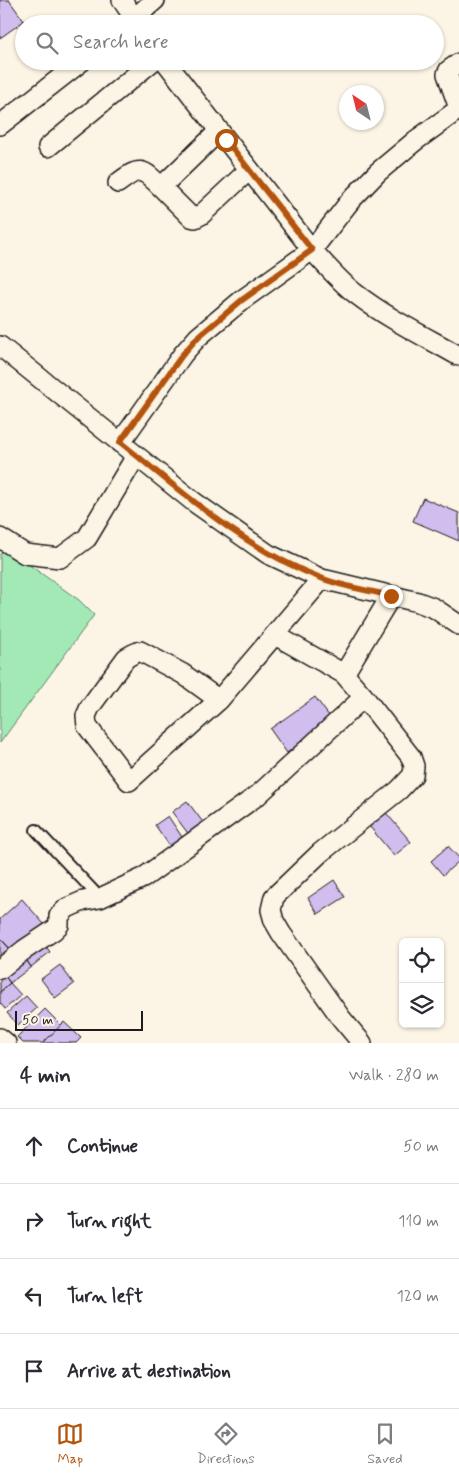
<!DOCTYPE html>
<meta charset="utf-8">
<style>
:root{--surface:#fff;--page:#f2f2f3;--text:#2b2b33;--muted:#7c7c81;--line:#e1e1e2;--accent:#b45309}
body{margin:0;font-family:Mynerve,sans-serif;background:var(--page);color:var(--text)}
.controls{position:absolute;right:15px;bottom:15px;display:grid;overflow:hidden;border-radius:8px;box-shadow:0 1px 4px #0004}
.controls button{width:45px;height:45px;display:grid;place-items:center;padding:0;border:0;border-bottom:1px solid var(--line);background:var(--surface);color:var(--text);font:25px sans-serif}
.compass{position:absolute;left:339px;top:85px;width:45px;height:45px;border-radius:50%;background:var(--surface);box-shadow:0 1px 4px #0004;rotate:325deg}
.scale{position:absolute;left:15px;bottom:12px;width:128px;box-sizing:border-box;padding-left:5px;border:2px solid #1c1c1c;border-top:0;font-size:14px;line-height:18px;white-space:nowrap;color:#1c1c1c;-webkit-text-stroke:4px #fcf5e5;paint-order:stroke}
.stop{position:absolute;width:15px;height:15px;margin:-11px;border:4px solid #b45309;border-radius:50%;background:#fff}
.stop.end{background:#b45309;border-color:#fff;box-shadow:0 1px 5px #0008}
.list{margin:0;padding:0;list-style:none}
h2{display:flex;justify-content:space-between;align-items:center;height:65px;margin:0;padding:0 20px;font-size:21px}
h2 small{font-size:16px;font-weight:400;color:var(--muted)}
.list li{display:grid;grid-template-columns:32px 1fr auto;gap:15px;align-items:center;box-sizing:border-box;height:75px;padding:0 20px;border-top:1px solid var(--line)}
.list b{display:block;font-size:19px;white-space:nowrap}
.list em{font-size:16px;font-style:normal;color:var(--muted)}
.icon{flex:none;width:28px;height:28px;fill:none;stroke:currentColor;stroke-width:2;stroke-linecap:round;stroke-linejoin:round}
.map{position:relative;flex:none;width:459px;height:1043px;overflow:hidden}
.search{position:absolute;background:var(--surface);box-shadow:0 1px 4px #0004;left:15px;right:15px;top:15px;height:55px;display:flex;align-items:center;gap:12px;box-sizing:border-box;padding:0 18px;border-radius:28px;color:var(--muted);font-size:19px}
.sheet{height:365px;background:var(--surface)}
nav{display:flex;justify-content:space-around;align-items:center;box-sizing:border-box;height:70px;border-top:1px solid var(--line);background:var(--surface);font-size:14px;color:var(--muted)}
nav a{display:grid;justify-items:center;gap:2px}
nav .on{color:var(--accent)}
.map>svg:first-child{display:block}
.green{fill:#a2e9b6;stroke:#5f8269}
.building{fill:#d1bdee;stroke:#1c1c1c}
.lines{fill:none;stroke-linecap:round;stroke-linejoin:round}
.lane-casing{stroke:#1c1c1c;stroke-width:14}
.street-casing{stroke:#1c1c1c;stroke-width:22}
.lane{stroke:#fcf5e5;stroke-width:10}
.street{stroke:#fcf5e5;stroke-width:19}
.route{stroke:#b45309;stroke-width:6}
</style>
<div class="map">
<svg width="459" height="1043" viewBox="0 0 459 1043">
<rect width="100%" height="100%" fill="#fcf5e5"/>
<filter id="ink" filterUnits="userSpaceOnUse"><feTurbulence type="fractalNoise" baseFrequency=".02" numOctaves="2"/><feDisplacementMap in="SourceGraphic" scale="10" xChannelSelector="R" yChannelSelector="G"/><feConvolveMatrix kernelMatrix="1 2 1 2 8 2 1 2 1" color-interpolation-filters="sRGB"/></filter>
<g filter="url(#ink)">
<path class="green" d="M5,548L79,600L94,615L0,743V554Z"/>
<path class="building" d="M0,0H9L24,21L0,38Z
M38,61H48L42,66Z
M423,498L459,513V541L413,521Z
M315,697L332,720L287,753L270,729Z
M187,801L205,825L190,836L172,812Z
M381,807L411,842L394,856L365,821Z
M168,816L186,843L174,852L155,825Z
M448,846L459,858V861L443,875L431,861Z
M334,880L345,897L318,914L308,898Z
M22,899L44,924L13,952L0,938V919Z
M0,938L13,952L0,964Z
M42,941L50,952L31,967L23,955Z
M23,955L31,967L10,983L2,972Z
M60,965L74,984L55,998L41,979Z
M2,972L10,983L0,992V974Z
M10,983L21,995L5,1009L0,1003V992Z
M26,996L37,1008L18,1025L7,1013Z
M45,1009L61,1025L43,1043H23L17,1037Z
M64,1022L81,1038L76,1043H43Z"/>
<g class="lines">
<g class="lane-casing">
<path id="lane" d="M36,830L100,898"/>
</g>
<g class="street-casing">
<path id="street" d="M122,0L138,24
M128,24L155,0
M165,61L312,250C326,265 339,281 356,294C387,318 424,336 459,356
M459,63L449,70L447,74L459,108
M0,125L82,61
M48,147L153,61
M118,183C140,166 142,168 161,187L219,131
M161,187L191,217L195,218L201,215L249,170
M0,346L194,502L268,554L322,579L418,602L434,608L459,625
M120,443L183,354L198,337L242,300L312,250L351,200L378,172L415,141L459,109
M0,538L25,554L60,558L87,538L136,456
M275,635L344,674L364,697L411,757L414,766L413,775L399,790L320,853L274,897L271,910L274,921L281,933L341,1018L362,1043
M344,674L391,596
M219,700L183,674L140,651L133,654L126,658L90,707L86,716L87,726L129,781L219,700L322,579
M0,969L24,950L54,930L59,925V916L67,908L83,901L100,898L143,878L258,795L364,697
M0,1038L6,1043"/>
</g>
<use href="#lane" class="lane"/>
<use href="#street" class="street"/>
</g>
</g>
<g class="lines" filter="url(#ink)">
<path class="route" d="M226,140L312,250L242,300L198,337L183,354L120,442C182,492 246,550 321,578C343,587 368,590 391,596"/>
</g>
</svg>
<div class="controls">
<button><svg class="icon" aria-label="locate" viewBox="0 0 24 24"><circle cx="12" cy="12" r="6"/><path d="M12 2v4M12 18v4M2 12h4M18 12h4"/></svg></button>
<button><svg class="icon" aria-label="layers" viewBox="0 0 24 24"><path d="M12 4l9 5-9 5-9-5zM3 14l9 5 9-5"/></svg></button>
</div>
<svg class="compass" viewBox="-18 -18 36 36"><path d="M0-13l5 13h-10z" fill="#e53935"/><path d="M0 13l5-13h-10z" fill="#7c7c81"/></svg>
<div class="scale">50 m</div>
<div class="stop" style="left:226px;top:140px"></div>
<div class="stop end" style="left:391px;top:596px"></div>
<div class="search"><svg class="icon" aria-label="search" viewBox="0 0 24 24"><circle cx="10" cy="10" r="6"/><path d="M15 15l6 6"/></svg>Search here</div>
</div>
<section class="sheet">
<h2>4 min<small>Walk · 280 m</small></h2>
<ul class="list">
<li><svg class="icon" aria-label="ahead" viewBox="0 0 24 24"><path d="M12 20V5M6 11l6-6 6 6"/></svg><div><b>Continue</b></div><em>50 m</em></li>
<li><svg class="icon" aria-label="right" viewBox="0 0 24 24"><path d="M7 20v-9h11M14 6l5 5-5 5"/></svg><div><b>Turn right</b></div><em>110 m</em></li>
<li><svg class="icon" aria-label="left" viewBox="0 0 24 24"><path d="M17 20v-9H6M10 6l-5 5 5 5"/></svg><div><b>Turn left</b></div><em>120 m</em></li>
<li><svg class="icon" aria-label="arrive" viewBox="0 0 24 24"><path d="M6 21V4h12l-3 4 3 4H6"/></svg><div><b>Arrive at destination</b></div></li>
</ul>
</section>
<nav>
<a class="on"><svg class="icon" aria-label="map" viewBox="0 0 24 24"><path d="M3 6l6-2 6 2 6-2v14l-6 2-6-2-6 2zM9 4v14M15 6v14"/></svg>Map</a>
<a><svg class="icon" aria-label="directions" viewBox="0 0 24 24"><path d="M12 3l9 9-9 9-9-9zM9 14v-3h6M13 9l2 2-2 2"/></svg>Directions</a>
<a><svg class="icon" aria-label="saved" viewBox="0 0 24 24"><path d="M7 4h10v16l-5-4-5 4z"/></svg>Saved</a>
</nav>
